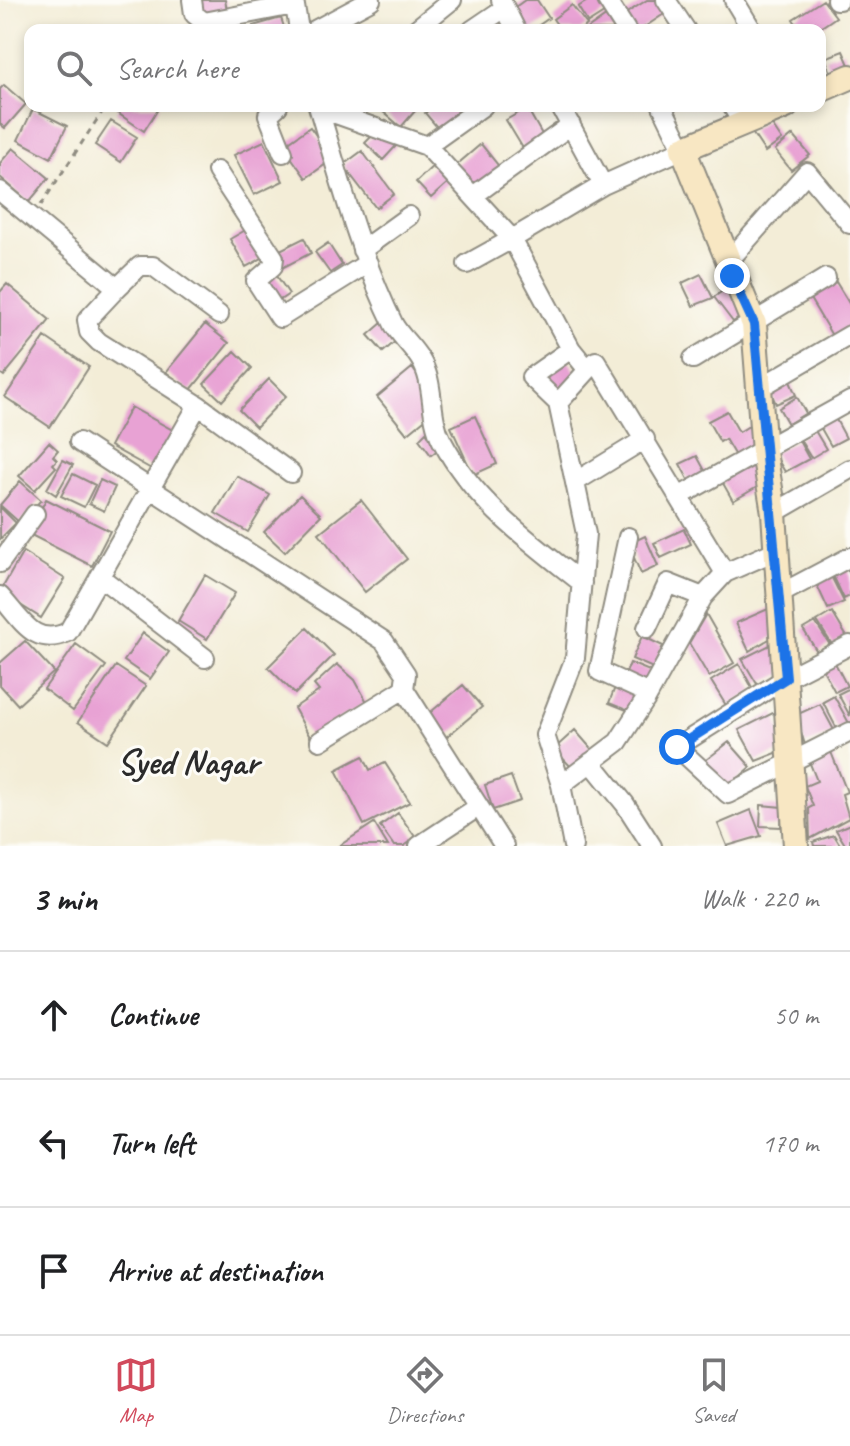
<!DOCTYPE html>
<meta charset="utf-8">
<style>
:root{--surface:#fff;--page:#f2f2f2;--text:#202124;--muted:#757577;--line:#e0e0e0;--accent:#d1495b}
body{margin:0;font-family:Caveat,sans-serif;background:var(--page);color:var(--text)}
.stop{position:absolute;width:24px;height:24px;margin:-18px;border:6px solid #1a73e8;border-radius:50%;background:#fff}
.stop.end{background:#1a73e8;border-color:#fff;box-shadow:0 2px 8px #0008}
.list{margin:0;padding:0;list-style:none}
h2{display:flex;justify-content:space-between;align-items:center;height:104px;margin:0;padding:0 32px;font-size:34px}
h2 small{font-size:26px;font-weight:400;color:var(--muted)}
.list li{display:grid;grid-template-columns:52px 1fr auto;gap:24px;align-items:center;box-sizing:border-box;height:128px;padding:0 32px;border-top:2px solid var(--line)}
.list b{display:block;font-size:30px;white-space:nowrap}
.list em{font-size:26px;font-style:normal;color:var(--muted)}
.icon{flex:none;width:44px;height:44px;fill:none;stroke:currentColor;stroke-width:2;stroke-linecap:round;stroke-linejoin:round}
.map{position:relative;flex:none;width:850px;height:846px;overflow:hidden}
.search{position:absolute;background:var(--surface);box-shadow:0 4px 12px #0003;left:24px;right:24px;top:24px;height:88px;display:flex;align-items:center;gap:20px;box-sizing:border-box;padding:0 28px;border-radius:16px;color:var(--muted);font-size:30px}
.sheet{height:488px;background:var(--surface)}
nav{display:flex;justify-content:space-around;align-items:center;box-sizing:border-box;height:112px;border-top:2px solid var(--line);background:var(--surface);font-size:22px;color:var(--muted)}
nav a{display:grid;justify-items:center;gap:4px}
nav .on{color:var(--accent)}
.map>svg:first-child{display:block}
.building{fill:#e8a2d4}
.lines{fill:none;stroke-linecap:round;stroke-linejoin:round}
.street-casing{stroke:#8f8c81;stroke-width:22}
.secondary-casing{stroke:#8f8c81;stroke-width:28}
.path{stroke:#8f8c81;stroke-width:3;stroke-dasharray:6 6;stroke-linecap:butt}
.street{stroke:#fff;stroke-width:18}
.secondary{stroke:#f8e7c3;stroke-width:24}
.route{stroke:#1a73e8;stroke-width:10}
.labels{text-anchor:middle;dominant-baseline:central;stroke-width:6;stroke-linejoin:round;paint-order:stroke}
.neighbourhood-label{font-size:36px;font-weight:bold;fill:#2b2b2b;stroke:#fdfcf7}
</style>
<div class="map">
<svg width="850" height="846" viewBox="0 0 850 846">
<rect width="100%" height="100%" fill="#fdfcf7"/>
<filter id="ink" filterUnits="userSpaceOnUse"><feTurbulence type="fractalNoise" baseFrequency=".0125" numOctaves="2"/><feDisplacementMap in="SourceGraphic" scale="16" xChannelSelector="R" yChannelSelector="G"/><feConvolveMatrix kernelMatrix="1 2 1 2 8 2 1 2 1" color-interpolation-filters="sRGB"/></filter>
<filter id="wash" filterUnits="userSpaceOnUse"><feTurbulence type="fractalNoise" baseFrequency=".006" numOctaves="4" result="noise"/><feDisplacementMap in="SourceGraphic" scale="32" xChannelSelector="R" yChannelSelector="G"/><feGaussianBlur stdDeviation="1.8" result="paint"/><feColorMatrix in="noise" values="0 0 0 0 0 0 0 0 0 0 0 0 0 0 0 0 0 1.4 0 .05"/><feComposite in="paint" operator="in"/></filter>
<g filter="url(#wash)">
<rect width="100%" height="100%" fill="#f3edd7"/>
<g id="blocks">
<path class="building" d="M199,0H225L228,15L202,19Z
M525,0H537L549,18L532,30H525L511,10Z
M589,0H604L610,9L588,23L578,7Z
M647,0H659L667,12L640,30H631L622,16Z
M823,0L836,17L817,30H800L793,19Z
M572,5L587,25L580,30H561L553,19Z
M610,13L621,30H586Z
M281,18L285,30H254L253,26Z
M843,51L850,67L834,80L825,58Z
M4,85L26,104L5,128L0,124V89Z
M120,106H160L144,131L116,112Z
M384,106H409L415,111L401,127L381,110Z
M434,106H458L462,115L442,133L425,113Z
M527,108L544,138L524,150L506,120Z
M33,109L67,126L51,158L18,140Z
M768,119L782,140L765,152L751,131Z
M111,121L137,137L121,162L95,145Z
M310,127L333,159L306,178L283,146Z
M379,129L396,146L383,160L365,143Z
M793,135L810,155L791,170L775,150Z
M264,141L283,181L254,195L234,155Z
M481,144L502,170L474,194L453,168Z
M13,148L49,178L29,202L0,177V163Z
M362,151L394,194L376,208L343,165Z
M435,164L450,181L431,198L416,182Z
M249,228L266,256L246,267L230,239Z
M304,238L311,253L282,268L274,253Z
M328,243L342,265L330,273L315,252Z
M275,273L289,294L274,304L260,282Z
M701,274L713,298L693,306L682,283Z
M833,277L850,305V330L834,339L806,292Z
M7,284L50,320L4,376L0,373V292Z
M727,288L745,314L733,322L714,297Z
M382,323L397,340L383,352L368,335Z
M205,324L229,343L190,391L166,372Z
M45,337L89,367L50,427L5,397Z
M235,351L252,368L222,401L204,384Z
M564,355L580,377L555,397L538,375Z
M412,368L428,389L429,416L407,434L377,397Z
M269,379L286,396L256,427L239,410Z
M789,379L796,395L776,404L769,388Z
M797,397L806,413L788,424L779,408Z
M131,407L176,432L155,471L110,446Z
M727,411L739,432L757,421L760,449L738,461L725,439L720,442L708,421Z
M833,414L846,438L831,446L818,423Z
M475,416L497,464L473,475L451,427Z
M814,429L826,449L811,458L799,438Z
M426,432L439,449L431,455L419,439Z
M798,439L809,459L785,472L774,453Z
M49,442L58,450L53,456L57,460L53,464L56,467L35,490L19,476Z
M697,456L709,478L692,487L680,464Z
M63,460L73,465L56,495L47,489Z
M751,461L764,483L733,501L720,478Z
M73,474L95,485L84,507L61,496Z
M237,476L270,495L248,532L215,513Z
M100,480L115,487L104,511L89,504Z
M20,481L41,500L20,523L0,505Z
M300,495L321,515L285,552L264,532Z
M46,499L110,531L92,566L29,534Z
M361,500L407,559L365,592L319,533Z
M0,507L16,523L0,539Z
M684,529L691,544L661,558L654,543Z
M645,536L658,566L641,574L628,544Z
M23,552L65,579L41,618L0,592Z
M846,565L850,575V596L844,599L831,571Z
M205,575L235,593L207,639L178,621Z
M831,576L844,602L828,609L816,583Z
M775,606L776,635L749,651L736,623Z
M832,612L847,637L833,646L817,621Z
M706,614L734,663L709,677L689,643Z
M815,622L830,645L818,653L803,629Z
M307,628L334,655L295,694L268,667Z
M143,633L169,652L150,679L124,661Z
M642,636L663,646L653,668L632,659Z
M25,641L54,672L18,705L0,685V663Z
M776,642L782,674L757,684L742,659Z
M76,644L106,666L73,711L44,689Z
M833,659L847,686L835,692L821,666Z
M630,663L652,672L645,689L623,680Z
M337,664L355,680L367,702L310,737L294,708L319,691L314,685Z
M739,664L754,691L727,707L711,681Z
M116,666L146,686L108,742L78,722Z
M617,682L643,692L634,713L609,703Z
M463,685L482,707L445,738L426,716Z
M850,688V716L838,694Z
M834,696L849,723L837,729L823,702Z
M820,704L835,732L805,745L796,715Z
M775,712L784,750L756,761L739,730Z
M575,730L595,753L575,771L554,749Z
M729,742L751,767L727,788L702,763Z
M831,752L847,792L842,794L849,818L810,839L809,808L813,806L805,786L817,781L809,761Z
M363,756L370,770L385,763L410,802L364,825L336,770Z
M511,776L520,801L493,810L485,785Z
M761,805L782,807L781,827L760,826Z
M751,810L761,836L727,846L718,824Z
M398,813L416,838L404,846H394L380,826Z
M374,823L388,846H339Z
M850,824V846H846L836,830Z
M834,835L841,846H814L813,842Z"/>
</g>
</g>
<g filter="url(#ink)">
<use href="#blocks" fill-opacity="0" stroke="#8f8c81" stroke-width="2"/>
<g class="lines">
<g class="street-casing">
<path id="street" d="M192,0L194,14L204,22L294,5
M294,0L299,30
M501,0L516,30
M607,0L626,30
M666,0L686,30
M734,0L752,30
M836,0H839
M315,30L371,0
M415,30L452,0
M472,30L503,9
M278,106L268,115L283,153
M318,106C340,180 360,256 394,325C401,337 413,347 420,359C436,384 428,415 442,441C474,502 529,541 582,583
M560,106L603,185
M662,106L683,149L603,185L512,239L571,349L588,370L596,361L725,573
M732,106L744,125
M319,108L427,146L512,239L467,264
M427,146L483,106
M217,171L274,258L273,266L256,281L280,318L368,263
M0,191L117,288L87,320L89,332L99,342L198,405L291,473
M473,196L571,125
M362,250L409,216
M727,263L807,172L850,224
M117,288L140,266H153L219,315
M693,359L826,278
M761,387L850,335
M558,403L531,377L571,349
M79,442L384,641L406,674L404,689L504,846
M575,482L645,439
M680,496L850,401
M774,513L850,469
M628,537L599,671L649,694
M0,563L35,514
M100,577L205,658
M780,594L850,557
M0,596C22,620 34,648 68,632L198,405
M647,628L668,583L703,597
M850,645L786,678L677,747L728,794L850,732
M320,741L404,689
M591,762L625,804L652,846
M561,785L618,742L646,699L703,597L725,573L775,551
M419,846L478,807
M573,846L561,785L545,735L575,658L586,534L558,403L588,370"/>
</g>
<g class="secondary-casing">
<path id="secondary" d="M820,90L850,77
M786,106L683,149L754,324L764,452L774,513L796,846"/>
</g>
<path class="path" d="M41,205L106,106"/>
<use href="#street" class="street"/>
<use href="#secondary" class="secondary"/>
</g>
</g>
<g class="lines" filter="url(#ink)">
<path class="route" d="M677,747L786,678L754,324L732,276"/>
</g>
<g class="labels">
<g class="neighbourhood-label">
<text x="188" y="762">Syed Nagar</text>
</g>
</g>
</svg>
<div class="stop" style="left:677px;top:747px"></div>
<div class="stop end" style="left:732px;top:276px"></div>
<div class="search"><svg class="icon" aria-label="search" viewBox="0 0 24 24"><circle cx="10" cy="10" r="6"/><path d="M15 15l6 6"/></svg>Search here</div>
</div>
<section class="sheet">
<h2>3 min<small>Walk · 220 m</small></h2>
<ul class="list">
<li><svg class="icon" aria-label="ahead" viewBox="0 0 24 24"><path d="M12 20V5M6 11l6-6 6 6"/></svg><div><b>Continue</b></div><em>50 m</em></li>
<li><svg class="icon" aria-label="left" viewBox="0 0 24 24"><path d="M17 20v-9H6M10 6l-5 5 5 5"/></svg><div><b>Turn left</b></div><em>170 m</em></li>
<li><svg class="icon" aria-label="arrive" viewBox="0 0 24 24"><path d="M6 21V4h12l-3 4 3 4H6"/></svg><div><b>Arrive at destination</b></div></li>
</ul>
</section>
<nav>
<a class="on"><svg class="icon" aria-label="map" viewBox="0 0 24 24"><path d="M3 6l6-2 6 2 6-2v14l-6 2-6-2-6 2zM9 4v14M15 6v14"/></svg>Map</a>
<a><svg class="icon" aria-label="directions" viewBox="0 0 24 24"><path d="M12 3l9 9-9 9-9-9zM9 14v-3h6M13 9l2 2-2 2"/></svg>Directions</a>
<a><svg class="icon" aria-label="saved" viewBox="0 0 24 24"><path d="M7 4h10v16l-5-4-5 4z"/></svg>Saved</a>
</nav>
